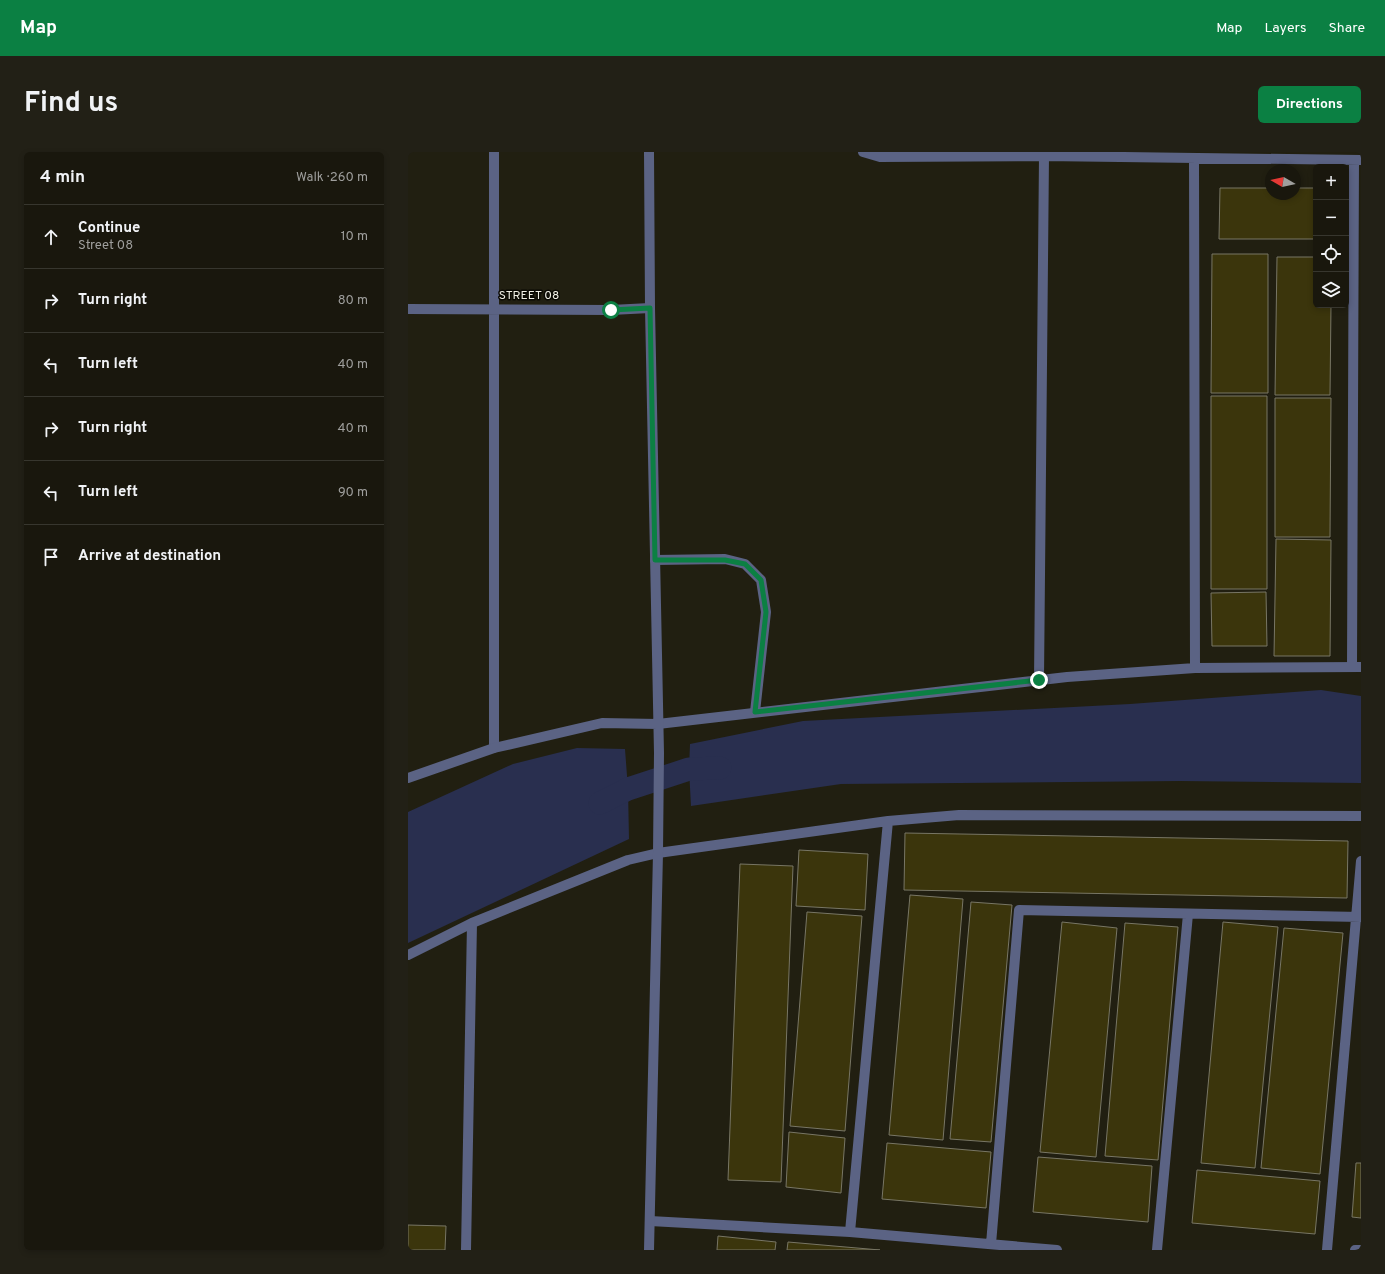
<!DOCTYPE html>
<meta charset="utf-8">
<style>
:root{--surface:#19170d;--page:#222016;--text:#f1f3f6;--muted:#9f9f9d;--line:#37362e;--accent:#0b8043}
body{margin:0;font-family:Overpass,sans-serif;background:var(--page);color:var(--text)}
.controls{position:absolute;right:12px;top:12px;display:grid;overflow:hidden;border-radius:6px;box-shadow:0 2px 6px #0003}
.controls button{width:36px;height:36px;display:grid;place-items:center;padding:0;border:0;border-bottom:1px solid var(--line);background:var(--surface);color:var(--text);font:20px sans-serif}
.compass{position:absolute;left:857px;top:12px;width:36px;height:36px;border-radius:50%;background:var(--surface);box-shadow:0 2px 6px #0003;rotate:279deg}
.stop{position:absolute;width:12px;height:12px;margin:-9px;border:3px solid #0b8043;border-radius:50%;background:#fff}
.stop.end{background:#0b8043;border-color:#fff;box-shadow:0 1px 4px #0008}
.list{margin:0;padding:0;list-style:none}
h2{display:flex;justify-content:space-between;align-items:center;height:52px;margin:0;padding:0 16px;font-size:17px}
h2 small{font-size:13px;font-weight:400;color:var(--muted)}
.list li{display:grid;grid-template-columns:26px 1fr auto;gap:12px;align-items:center;box-sizing:border-box;height:64px;padding:0 16px;border-top:1px solid var(--line)}
.list b{display:block;font-size:15px;white-space:nowrap}
.list p{margin:0;font-size:13px;white-space:nowrap;color:var(--muted)}
.list em{font-size:13px;font-style:normal;color:var(--muted)}
.icon{flex:none;width:22px;height:22px;fill:none;stroke:currentColor;stroke-width:2;stroke-linecap:round;stroke-linejoin:round}
.map{position:relative;flex:none;width:953px;height:1098px;overflow:hidden;border-radius:6px}
header{display:flex;align-items:center;gap:24px;box-sizing:border-box;height:56px;padding:0 20px;background:var(--accent);color:#fff}
header strong{font-size:19px}
nav{display:flex;gap:22px;margin-inline-start:auto;font-size:14px}
.intro{display:flex;align-items:center;justify-content:space-between;box-sizing:border-box;height:96px;padding:0 24px}
h1{margin:0;font-size:28px}
.button{padding:10px 18px;border-radius:6px;background:var(--accent);color:#fff;font-size:14px;font-weight:700}
main{display:flex;gap:24px;padding:0 24px}
aside{flex:1;background:var(--surface);border-radius:6px;box-shadow:0 2px 6px #0003}
.map>svg:first-child{display:block}
.water{fill:#292f4f}
.lines{fill:none;stroke-linecap:round;stroke-linejoin:round}
.canal{stroke:#292f4f;stroke-width:23}
.building{fill:#3b350c;stroke:#787665}
.service{stroke:#5b6384;stroke-width:10}
.minor{stroke:#5b6384;stroke-width:10}
.tertiary{stroke:#5b6384;stroke-width:10}
.route{stroke:#0b8043;stroke-width:5}
.labels{text-anchor:middle;dominant-baseline:central;stroke-width:3;stroke-linejoin:round;paint-order:stroke}
.street-label{font-size:12px;fill:#f0efe5;stroke:#0a0904}
</style>
<header>
<strong>Map</strong>
<nav><a>Map</a><a>Layers</a><a>Share</a></nav>
</header>
<div class="intro"><h1>Find us</h1><a class="button">Directions</a></div>
<main>
<aside>
<h2>4 min<small>Walk · 260 m</small></h2>
<ul class="list">
<li><svg class="icon" aria-label="ahead" viewBox="0 0 24 24"><path d="M12 20V5M6 11l6-6 6 6"/></svg><div><b>Continue</b><p>Street 08</p></div><em>10 m</em></li>
<li><svg class="icon" aria-label="right" viewBox="0 0 24 24"><path d="M7 20v-9h11M14 6l5 5-5 5"/></svg><div><b>Turn right</b></div><em>80 m</em></li>
<li><svg class="icon" aria-label="left" viewBox="0 0 24 24"><path d="M17 20v-9H6M10 6l-5 5 5 5"/></svg><div><b>Turn left</b></div><em>40 m</em></li>
<li><svg class="icon" aria-label="right" viewBox="0 0 24 24"><path d="M7 20v-9h11M14 6l5 5-5 5"/></svg><div><b>Turn right</b></div><em>40 m</em></li>
<li><svg class="icon" aria-label="left" viewBox="0 0 24 24"><path d="M17 20v-9H6M10 6l-5 5 5 5"/></svg><div><b>Turn left</b></div><em>90 m</em></li>
<li><svg class="icon" aria-label="arrive" viewBox="0 0 24 24"><path d="M6 21V4h12l-3 4 3 4H6"/></svg><div><b>Arrive at destination</b></div></li>
</ul>
</aside>
<div class="map">
<svg width="953" height="1098" viewBox="0 0 953 1098">
<rect width="100%" height="100%" fill="#211f11"/>
<path class="water" d="M913,538L953,544V631L772,629L433,632L283,654L281,617L282,592L395,569L722,552Z
M169,596L217,597L220,637L221,687L0,791V660L105,612Z"/>
<g class="lines">
<path class="canal" d="M192,651L220,637L281,617L312,616"/>
</g>
<path class="building" d="M812,36H863V42H887V36H908V87H811Z
M804,102H860V241H803Z
M869,105H908V153H923L922,243H867Z
M803,244H859V437H803Z
M867,246H923L922,385H867Z
M868,387L923,388L922,504H866Z
M858,440L859,494H804L803,441Z
M497,681L940,689L939,746L496,738Z
M391,698L460,702L457,758L388,754Z
M332,712L385,714L373,1030L320,1028Z
M502,743L555,747L535,988L481,983Z
M563,750L604,753L583,990L542,987Z
M399,760L454,764L437,979L382,974Z
M654,770L709,776L688,1005L632,1000Z
M815,770L870,775L847,1016L793,1011Z
M717,771L770,775L750,1008L697,1004Z
M876,776L935,781L912,1022L853,1016Z
M381,980L437,986L433,1041L378,1035Z
M479,991L583,1000L578,1056L474,1047Z
M630,1005L744,1014L740,1070L625,1060Z
M948,1011H953V1066L944,1065Z
M789,1018L912,1029L907,1082L784,1071Z
M0,1073L38,1074L37,1098H0Z
M310,1084L368,1090L367,1098H309Z
M380,1090L472,1098H379Z"/>
<g class="lines">
<path class="service" d="M247,408L317,407L337,412L353,428L358,460L347,560"/>
<path class="minor" d="M86,0V596
M455,0L472,5L636,4L953,8
M786,6L787,516
M0,157L203,158L242,156
M944,514L946,8
M631,528L636,4
M250,572L659,525L787,516L953,515
M0,803L64,771L220,708L250,701L480,669L551,663L953,664
M242,1069L442,1080L649,1098
M442,1080L480,669
M583,1092L611,758L953,765
M58,1098L64,771
M749,1098L780,762
M919,1098L953,709
M947,1098H953"/>
<path class="tertiary" d="M241,0L242,156L251,601L250,701L241,1098
M0,626L86,596L194,571L250,572"/>
</g>
<g class="lines">
<path class="route" d="M203,158L242,156L247,408H317L337,412L353,428L358,460L347,560L631,528"/>
</g>
<g class="labels">
<g class="street-label">
<text x="121" y="144">STREET 08</text>
</g>
</g>
</svg>
<div class="controls">
<button>+</button>
<button>−</button>
<button><svg class="icon" aria-label="locate" viewBox="0 0 24 24"><circle cx="12" cy="12" r="6"/><path d="M12 2v4M12 18v4M2 12h4M18 12h4"/></svg></button>
<button><svg class="icon" aria-label="layers" viewBox="0 0 24 24"><path d="M12 4l9 5-9 5-9-5zM3 14l9 5 9-5"/></svg></button>
</div>
<svg class="compass" viewBox="-18 -18 36 36"><path d="M0-13l5 13h-10z" fill="#e53935"/><path d="M0 13l5-13h-10z" fill="#9f9f9d"/></svg>
<div class="stop" style="left:203px;top:158px"></div>
<div class="stop end" style="left:631px;top:528px"></div>
</div>
</main>
